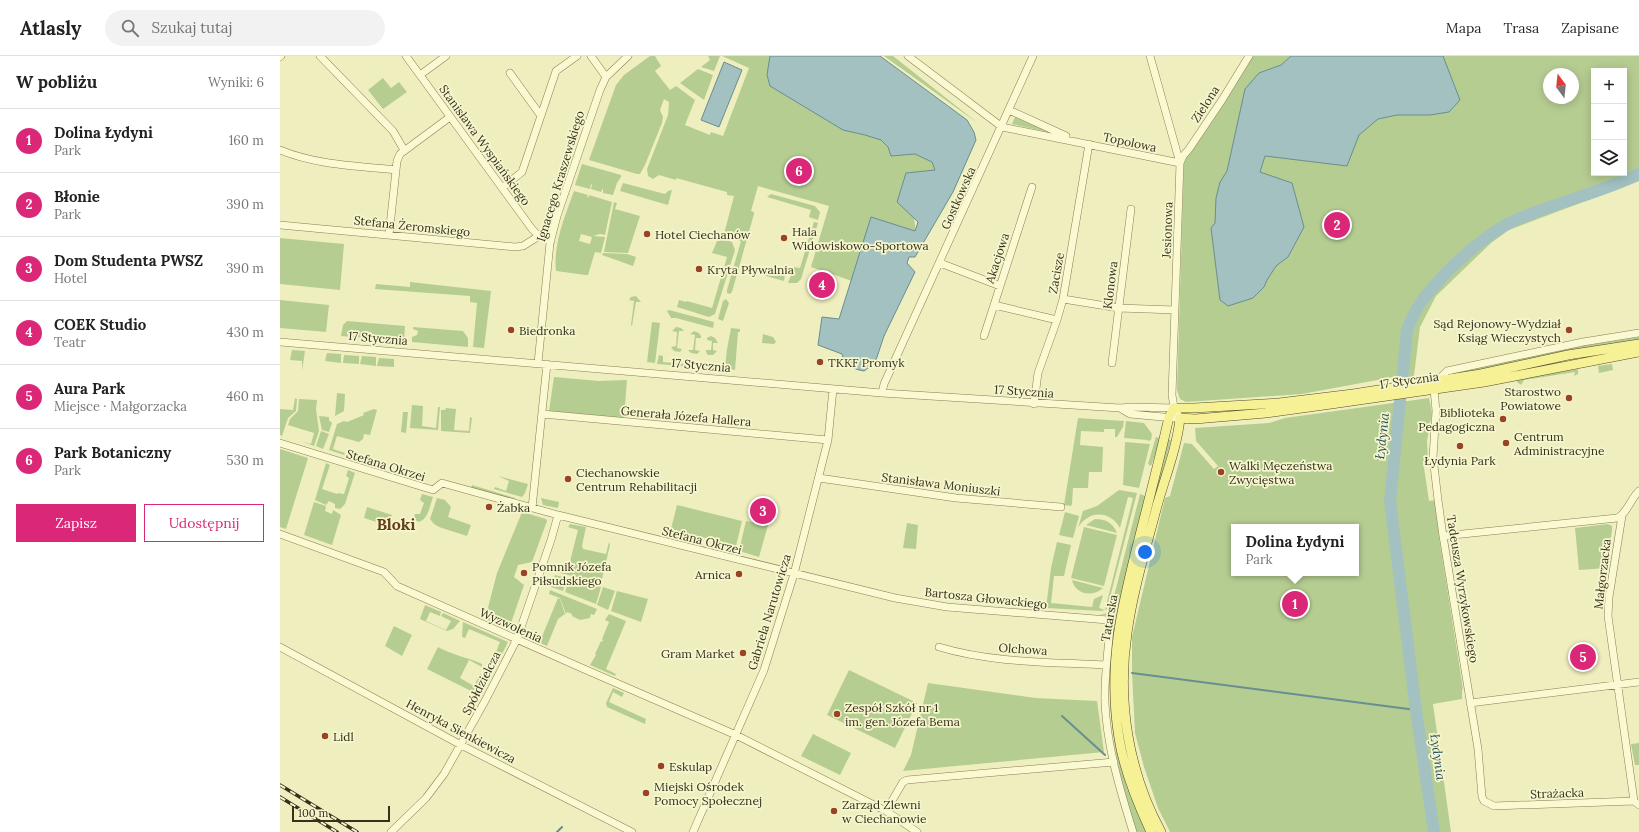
<!DOCTYPE html>
<html lang="pl">
<meta charset="utf-8">
<style>
:root{--surface:#fff;--page:#f2f2f2;--text:#222;--muted:#767676;--line:#e0e0e0;--accent:#db2777}
body{margin:0;font-family:Lora,serif;background:var(--page);color:var(--text)}
.controls{position:absolute;right:12px;top:12px;display:grid;overflow:hidden;border-radius:0px;box-shadow:0 2px 10px #0003}
.controls button{width:36px;height:36px;display:grid;place-items:center;padding:0;border:0;border-bottom:1px solid var(--line);background:var(--surface);color:var(--text);font:20px sans-serif}
.compass{position:absolute;left:1263px;top:12px;width:36px;height:36px;border-radius:50%;background:var(--surface);box-shadow:0 2px 10px #0003;rotate:345deg}
.scale{position:absolute;left:12px;bottom:10px;width:98px;box-sizing:border-box;padding-left:4px;border:2px solid #37301c;border-top:0;font-size:11px;line-height:14px;white-space:nowrap;color:#37301c;-webkit-text-stroke:3px #f6f6ce;paint-order:stroke}
.you{position:absolute;left:865px;top:496px;width:14px;height:14px;margin:-10px;border:3px solid #fff;border-radius:50%;background:#1a73e8;box-shadow:0 0 0 6px #1a73e833}
.badge{display:grid;place-items:center;width:26px;height:26px;border-radius:50%;background:var(--accent);color:#fff;font-size:13px;font-weight:700}
.pin{position:absolute;translate:-50% -50%;border:2px solid #fff;box-shadow:0 1px 4px #0006}
.popup{position:absolute;left:951px;top:468px;width:128px;height:52px;box-sizing:border-box;display:grid;place-content:center;border-radius:0px;background:var(--surface);filter:drop-shadow(0 1px 3px #0005);font-size:13px;white-space:nowrap;color:var(--muted)}
.popup b{font-size:15px;color:var(--text)}
.popup::after{content:'';position:absolute;left:50%;top:100%;margin-left:-8px;border:8px solid transparent;border-top-color:var(--surface)}
.list{margin:0;padding:0;list-style:none}
h2{display:flex;justify-content:space-between;align-items:center;height:52px;margin:0;padding:0 16px;font-size:17px}
h2 small{font-size:13px;font-weight:400;color:var(--muted)}
.list li{display:grid;grid-template-columns:26px 1fr auto;gap:12px;align-items:center;box-sizing:border-box;height:64px;padding:0 16px;border-top:1px solid var(--line)}
.list b{display:block;font-size:15px;white-space:nowrap}
.list p{margin:0;font-size:13px;white-space:nowrap;color:var(--muted)}
.list em{font-size:13px;font-style:normal;color:var(--muted)}
.actions{display:flex;gap:8px;padding:12px 16px}
.actions a{flex:1;padding:9px 0;border:1px solid var(--accent);border-radius:0px;text-align:center;font-size:14px;color:var(--accent)}
.actions .main{background:var(--accent);color:#fff}
.icon{flex:none;width:22px;height:22px;fill:none;stroke:currentColor;stroke-width:2;stroke-linecap:round;stroke-linejoin:round}
.map{position:relative;flex:none;width:1359px;height:776px;overflow:hidden}
header{display:flex;align-items:center;gap:24px;box-sizing:border-box;height:56px;padding:0 20px;background:var(--surface);border-bottom:1px solid var(--line)}
header strong{font-size:19px}
nav{display:flex;gap:22px;margin-inline-start:auto;font-size:14px}
.search{width:280px;height:36px;background:var(--page);display:flex;align-items:center;gap:10px;box-sizing:border-box;padding:0 14px;border-radius:22px;color:var(--muted);font-size:15px}
main{display:flex}
aside{flex:1;background:var(--surface)}
.map>svg:first-child{display:block}
.green{fill:#b6cd92;fill-rule:evenodd}
.water{fill:#a2c1c0;stroke:#698e8f}
.lines{fill:none;stroke-linecap:round;stroke-linejoin:round}
.stream{stroke:#698e8f;stroke-width:2}
.river{stroke:#a2c1c0;stroke-width:12}
.minor-casing{stroke:#887e56;stroke-width:8}
.major-casing{stroke:#554a2b;stroke-width:10}
.minor{stroke:#faf9d2;stroke-width:7}
.major{stroke:#f5f194;stroke-width:9}
.rail-casing{stroke:#37301c;stroke-width:3.5}
.rail{stroke:#f6f6ce;stroke-width:2;stroke-dasharray:6;stroke-linecap:butt}
.poi-dot{fill:#994324;stroke:#f6f6ce;stroke-width:1.5}
.labels{text-anchor:middle;dominant-baseline:central;stroke-width:3.5;stroke-linejoin:round;paint-order:stroke}
.street-label{font-size:12px;fill:#37301c;stroke:#f6f6ce}
.poi-label{font-size:12px;fill:#37301c;stroke:#f6f6ce;text-anchor:start}
.water-label{font-size:13px;font-style:italic;fill:#2a4e57;stroke:#f6f6ce}
.district-label{font-size:16px;font-weight:bold;fill:#653e19;stroke:#f6f6ce}
</style>
<header>
<strong>Atlasly</strong>
<div class="search"><svg class="icon" aria-label="search" viewBox="0 0 24 24"><circle cx="10" cy="10" r="6"/><path d="M15 15l6 6"/></svg>Szukaj tutaj</div>
<nav><a>Mapa</a><a>Trasa</a><a>Zapisane</a></nav>
</header>
<main>
<aside>
<h2>W pobliżu<small>Wyniki: 6</small></h2>
<ul class="list">
<li><span class="badge">1</span><div><b>Dolina Łydyni</b><p>Park</p></div><em>160 m</em></li>
<li><span class="badge">2</span><div><b>Błonie</b><p>Park</p></div><em>390 m</em></li>
<li><span class="badge">3</span><div><b>Dom Studenta PWSZ</b><p>Hotel</p></div><em>390 m</em></li>
<li><span class="badge">4</span><div><b>COEK Studio</b><p>Teatr</p></div><em>430 m</em></li>
<li><span class="badge">5</span><div><b>Aura Park</b><p>Miejsce · Małgorzacka</p></div><em>460 m</em></li>
<li><span class="badge">6</span><div><b>Park Botaniczny</b><p>Park</p></div><em>530 m</em></li>
</ul>
<div class="actions"><a class="main">Zapisz</a><a>Udostępnij</a></div>
</aside>
<div class="map">
<svg width="1359" height="776" viewBox="0 0 1359 776">
<rect width="100%" height="100%" fill="#efeebe"/>
<path class="green" d="M370,0H375L381,10L375,15L390,34L396,30L415,44L405,69L430,79L431,76L443,80L469,12L442,0H492L634,93L655,105L657,116L634,162L636,176L578,227L531,211L549,150L478,130L471,155L474,156V158L452,236L450,238L447,237V234L461,185L447,181L444,178L454,140L447,139V136L396,122V124L379,119L373,123L368,120L367,113L388,59L389,46L384,43L380,54L383,61L382,67L365,109L360,118H357L309,104L336,29L344,19Z
M428,0H440L434,15L421,11L430,4Z
M604,0H613L699,68Z
M971,0H1359V125L1229,174L1211,187L1156,240L1140,271L1132,336L1114,339L1115,326L1119,320L1022,338L906,346L900,343L897,334L904,105ZM1314,15H1344V117H1314ZM1269,18H1293V42H1269Z
M418,13L433,19L424,44L400,27Z
M103,22L111,32L119,26L127,36L103,53L88,34Z
M735,61L768,75V76L732,68Z
M302,108L341,119V121L337,127L333,139L323,137V132L321,136L311,133L312,129L311,128L310,133L295,129Z
M343,127L385,138L388,135L392,134L388,149L340,135Z
M294,135L308,139L307,141H309V139L332,146L325,179L320,178L313,180L325,181L321,197L315,196L308,219H306L276,215C273,188 285,160 294,135ZM301,178L312,181L310,188L299,185Z
M491,138L535,150L540,156L538,164L529,161L531,154L487,141Z
M334,146L337,147L335,153L360,160L348,197L324,196Z
M534,166L538,167L521,223L517,227H508L514,211L520,212Z
M0,182L64,188L60,234L0,228Z
M444,183L452,186L455,194L435,258L429,261L397,251L399,244L406,246L407,245L432,252L447,201L432,197L437,185Z
M323,197L347,198L356,201L353,210L322,199Z
M488,214L505,219L504,225L486,220Z
M130,226L211,235L204,292L193,291L197,247L190,246V240L95,233L96,228L130,231Z
M356,240L361,246H356L352,270L351,269L354,245L349,244L351,241Z
M446,243L449,247L443,265L438,263L443,245Z
M0,244L49,249L46,276L0,272Z
M389,254L434,266L433,272L396,262H391L387,255Z
M67,265L125,270L124,285L61,280L63,269Z
M372,266L380,267L375,307L367,306Z
M133,271L183,275L188,282V291L132,286V281L137,279L138,275L133,273Z
M396,271L401,272L404,275H399L397,292L402,293L400,296L394,295L391,291L396,290L397,276L392,275Z
M451,272L460,273V276H458L455,314L445,312L447,293Z
M414,275L419,277L421,280V282H416L415,294L420,295L417,298L411,297L408,294H413L415,279L410,278Z
M483,278L493,281L496,286L494,288L482,287Z
M431,280L435,282L438,287H433V294L437,295L433,299H428L426,296V294H431L432,285L427,284V282Z
M1359,281V285L1169,319L1266,296Z
M12,294L25,295L22,315V305L10,304Z
M47,297L61,298V307L45,305Z
M64,299L79,300V308L63,307Z
M379,299L383,300V306L428,310V312L377,308Z
M82,300L96,301V310L80,308Z
M99,302L114,303V311L97,310Z
M1332,308L1333,314L1319,317L1318,310Z
M1298,313V318L1294,320L1295,316L1244,324L1241,329L1237,326L1238,323Z
M274,321L319,325L347,324L344,362L269,355Z
M57,337L65,338L64,355L55,360Z
M15,342L17,343L16,355L8,362L2,380L0,379V353L13,354Z
M1149,342L1152,357L1147,385L1148,404L1143,405L1149,445L1155,444L1159,481L1183,633L1182,634V643L1153,648L1171,776H890L878,752L864,711L855,677L852,617V581L885,442L890,440L904,387L912,388L934,413L938,410L916,385L915,372L989,367L1005,362ZM954,471H1076V517H954Z
M19,343L37,344L36,353L39,375L34,390L21,385L31,388L34,377L8,369L10,363L18,355Z
M132,349L143,350L142,370L156,372L158,351H160L158,374L130,372Z
M166,352L176,353L174,374L189,375L190,361L192,362L190,377L161,375V354H165Z
M94,353L97,354L90,379L84,378L83,383L79,386L57,380L53,393L65,397L64,399L49,394L57,368L64,365L67,366L84,359L83,357Z
M123,356H128L126,377L121,376Z
M39,360L49,361V364L52,367L49,376L42,374Z
M798,362L844,365L843,371L837,381H835V373H824V376L801,375L800,389L823,391L822,416H809L808,432H793L792,448L791,450L784,449Z
M846,365L864,367L872,378L871,384L868,385L867,384L844,382Z
M41,375L49,378L43,393L36,390Z
M876,381L881,382L871,410L868,408Z
M887,383L891,384L842,575Z
M845,386L870,388L859,432L843,429Z
M0,393L28,402L6,473L0,471Z
M46,407L50,409L42,433L57,438L58,437L64,438L69,422L66,420L68,414L75,417L65,448L60,453L55,452V448L49,445L46,449L35,444Z
M218,420L248,428L245,437L242,441L214,433L215,431L226,435L229,425Z
M192,429L235,442L236,445L191,432Z
M839,434L857,437L827,553L822,555L766,552L771,512L777,486L791,489L784,520H774L771,547L812,551L814,543L823,539L819,552L825,554L853,442L848,441L840,472C830,454 808,454 798,472L803,455L817,450Z
M142,438L153,441C150,450 148,463 139,466L135,464L134,461L135,458H140L144,447L140,444Z
M860,438L865,440L831,617H829L830,591L835,560L820,559L827,557L831,552Z
M157,442L165,444L171,451L168,461L191,469L187,480L159,471L154,468L150,463Z
M261,442L279,446L278,452L263,449Z
M34,446L46,450L45,455L52,458L53,454L61,459L52,489L24,479Z
M397,449L462,465L456,490L391,473Z
M87,451L112,459L109,470L84,462Z
M242,456L266,463L267,465L252,506L238,509L234,521L244,529L229,573L205,563L217,517Z
M785,456L799,460L793,482L779,479Z
M815,463C826,463 833,467 837,477L806,469Z
M466,465L488,469L479,501L459,495Z
M627,467L638,469L636,493L623,492Z
M290,468L306,471L302,490L303,493L326,498L329,486L330,489L321,527L276,516L277,514L287,517L298,474L288,471Z
M1328,468L1332,470V474L1327,512L1299,514L1295,472Z
M804,471L837,479L824,530L791,522Z
M275,519L287,522L283,535L271,531Z
M289,523L321,531L316,548L285,536Z
M792,524L823,532C812,542 795,538 792,524Z
M323,531L335,535L328,554L317,549Z
M270,534L317,553L314,559L311,558L310,562L300,564L292,560V558L287,556L286,558L280,542L269,538Z
M337,535L368,543L361,566L331,555Z
M278,542L280,543L285,558L278,563L267,590L250,583L252,579L261,583Z
M145,549L161,556L160,560L150,556L146,565L166,574L171,565L161,560L163,557L180,565L173,573L167,575L140,563Z
M329,558L346,565L326,613L336,618L335,620L310,609L316,599L315,598L321,585L322,586L323,584L322,583L329,566L325,564Z
M183,566L228,586L222,598L216,596L220,586L189,573L185,582L182,581Z
M114,570L132,579L122,600L105,590Z
M158,591C172,599 187,601 202,608V611L189,604L180,622L194,630L200,618L209,623L202,638H197L147,613Z
M569,614L637,647L615,692L547,659Z
M829,621H831L832,653L867,776H856C839,721 830,679 829,621Z
M648,627L756,642L817,645L824,696L623,715L631,699Z
M333,632L344,637L342,641L333,636L329,646L366,663L365,668L327,651L326,647Z
M533,678L571,697L560,719L521,700Z
M1359,687V709H1355L1351,688Z"/>
<path class="water" d="M490,0H600L687,64L694,76L696,84L673,136L635,201H629L627,207L635,216L604,280L595,307L584,315C573,313 564,309 562,298L538,289L542,261L559,263L591,161L635,175L638,166L617,146L626,117L655,114L652,106L635,98L611,100L608,91L601,84L585,79L563,74L490,30L487,19Z
M1011,0H1163L1180,44L1169,56L1150,59H1117L1098,63L1079,79L1067,110L985,100L980,116L1012,127L1024,171L1008,201L996,210L987,224L984,231L973,242L948,250L940,244L931,172L935,167L936,142L940,126L947,115L965,33L979,17L1001,9Z
M444,6L462,14L439,71L421,64Z"/>
<g class="lines">
<path class="stream" d="M852,617L1136,654
M782,660L825,699
M277,776L282,771"/>
<path class="river" d="M1154,776L1136,654L1110,445L1127,274C1137,247 1147,238 1166,217C1186,197 1210,175 1236,164C1276,146 1320,137 1359,118"/>
<g class="minor-casing">
<path id="minor" d="M40,0L113,75L124,94
M126,0L252,173L259,180L271,185
M311,0L326,21
M628,0L722,71L900,107
M870,0L900,107L892,339L894,352L900,362
M0,1L1,0
M230,17L261,60
M140,19L166,0
M729,54L786,80
M0,94C36,109 77,110 116,114
M900,107L903,100L909,93L942,44L969,0
M222,132L242,116L276,15L297,0
M0,169L235,191L243,190L259,180
M109,179L117,105L120,98L170,61
M660,207L720,230
M783,243L839,252L895,254
M714,249L777,264
M704,280L752,131
M0,286L602,337L840,352L852,351L894,352
M258,307L270,187L277,160L320,34L326,21L348,0
M832,307L851,153
M1157,325L1167,315L1303,286L1359,277
M1154,333L1156,355L1153,401L1158,444L1163,480L1198,693L1202,741L1204,745L1214,750L1354,745L1359,749
M602,337L604,328L753,0
M754,348L758,317L777,264L783,243L809,88
M840,352L850,358L894,362
M262,358L548,384
M0,387L153,434L162,427L278,459L271,484L237,583L205,645L164,718L146,742L111,776
M539,422L676,442L781,451
M252,452L267,308
M278,459L615,542L667,551L828,564L830,571C828,596 824,622 825,647C827,691 840,734 853,776
M1342,460L1329,541L1328,560L1354,745
M0,478L104,516L117,530L304,613L456,679L606,755L637,776
M1163,480L1337,462C1347,458 1351,442 1359,435
M0,591L181,689L352,776
M659,591C712,607 771,606 826,609
M1190,647L1359,626
M606,755L623,726L627,724L834,706
M413,776L484,614L514,518L548,384L553,333"/>
</g>
<g class="major-casing">
<path id="major" d="M871,776C857,746 844,714 839,682C827,608 842,549 860,479C870,440 880,401 889,361L894,352H914L999,347L1073,338L1201,318L1288,299L1359,288
M881,776C848,715 837,645 847,577C853,534 866,492 877,450C885,421 897,392 900,362L915,363L986,357L1051,348L1204,326L1359,296"/>
</g>
<use href="#minor" class="minor"/>
<use href="#major" class="major"/>
<g class="rail-casing">
<path id="rail" d="M0,729L77,776
M0,741L57,776"/>
</g>
<use href="#rail" class="rail"/>
</g>
<g class="poi-dot">
<circle cx="367" cy="178" r="4"/>
<circle cx="504" cy="182" r="4"/>
<circle cx="419" cy="213" r="4"/>
<circle cx="231" cy="274" r="4"/>
<circle cx="1289" cy="274" r="4"/>
<circle cx="540" cy="306" r="4"/>
<circle cx="1289" cy="342" r="4"/>
<circle cx="1223" cy="363" r="4"/>
<circle cx="1226" cy="387" r="4"/>
<circle cx="1180" cy="390" r="4"/>
<circle cx="941" cy="416" r="4"/>
<circle cx="288" cy="423" r="4"/>
<circle cx="209" cy="451" r="4"/>
<circle cx="244" cy="517" r="4"/>
<circle cx="459" cy="518" r="4"/>
<circle cx="463" cy="597" r="4"/>
<circle cx="557" cy="658" r="4"/>
<circle cx="45" cy="680" r="4"/>
<circle cx="381" cy="710" r="4"/>
<circle cx="366" cy="737" r="4"/>
<circle cx="554" cy="755" r="4"/>
</g>
<g class="labels">
<g class="street-label">
<text transform="translate(925 48) rotate(-57)">Zielona</text>
<text transform="translate(850 86) rotate(12)">Topolowa</text>
<text transform="translate(205 89) rotate(54)">Stanisława Wyspiańskiego</text>
<text transform="translate(280 120) rotate(-73)">Ignacego Kraszewskiego</text>
<text transform="translate(678 142) rotate(-66)">Gostkowska</text>
<text transform="translate(132 170) rotate(6)">Stefana Żeromskiego</text>
<text transform="translate(887 174) rotate(-88)">Jesionowa</text>
<text transform="translate(717 202) rotate(-72)">Akacjowa</text>
<text transform="translate(776 217) rotate(-80)">Zacisze</text>
<text transform="translate(830 229) rotate(-83)">Klonowa</text>
<text transform="translate(98 282) rotate(5)">17 Stycznia</text>
<text transform="translate(421 309) rotate(5)">17 Stycznia</text>
<text transform="translate(1129 324) rotate(-8)">17 Stycznia</text>
<text transform="translate(744 335) rotate(4)">17 Stycznia</text>
<text transform="translate(406 360) rotate(5)">Generała Józefa Hallera</text>
<text transform="translate(106 409) rotate(17)">Stefana Okrzei</text>
<text transform="translate(661 428) rotate(7)">Stanisława Moniuszki</text>
<text transform="translate(422 484) rotate(14)">Stefana Okrzei</text>
<text transform="translate(1322 518) rotate(-83)">Małgorzacka</text>
<text transform="translate(1183 533) rotate(81)">Tadeusza Wyrzykowskiego</text>
<text transform="translate(706 542) rotate(6)">Bartosza Głowackiego</text>
<text transform="translate(489 556) rotate(-73)">Gabriela Narutowicza</text>
<text transform="translate(829 562) rotate(-80)">Tatarska</text>
<text transform="translate(231 569) rotate(24)">Wyzwolenia</text>
<text transform="translate(743 593) rotate(4)">Olchowa</text>
<text transform="translate(201 627) rotate(-63)">Spółdzielcza</text>
<text transform="translate(181 675) rotate(28)">Henryka Sienkiewicza</text>
<text transform="translate(1277 737) rotate(-2)">Strażacka</text>
</g>
<g class="poi-label">
<text x="512" y="175">Hala<tspan x="512" dy="14">Widowiskowo-Sportowa</tspan></text>
<text x="375" y="178">Hotel Ciechanów</text>
<text x="427" y="213">Kryta Pływalnia</text>
<text x="1281" y="267" text-anchor="end">Sąd Rejonowy-Wydział<tspan x="1281" dy="14">Ksiąg Wieczystych</tspan></text>
<text x="239" y="274">Biedronka</text>
<text x="548" y="306">TKKF Promyk</text>
<text x="1281" y="335" text-anchor="end">Starostwo<tspan x="1281" dy="14">Powiatowe</tspan></text>
<text x="1215" y="356" text-anchor="end">Biblioteka<tspan x="1215" dy="14">Pedagogiczna</tspan></text>
<text x="1234" y="380">Centrum<tspan x="1234" dy="14">Administracyjne</tspan></text>
<text x="1180" y="404" text-anchor="middle">Łydynia Park</text>
<text x="949" y="409">Walki Męczeństwa<tspan x="949" dy="14">Zwycięstwa</tspan></text>
<text x="296" y="416">Ciechanowskie<tspan x="296" dy="14">Centrum Rehabilitacji</tspan></text>
<text x="217" y="451">Żabka</text>
<text x="252" y="510">Pomnik Józefa<tspan x="252" dy="14">Piłsudskiego</tspan></text>
<text x="451" y="518" text-anchor="end">Arnica</text>
<text x="455" y="597" text-anchor="end">Gram Market</text>
<text x="565" y="651">Zespół Szkół nr 1<tspan x="565" dy="14">im. gen. Józefa Bema</tspan></text>
<text x="53" y="680">Lidl</text>
<text x="389" y="710">Eskulap</text>
<text x="374" y="730">Miejski Ośrodek<tspan x="374" dy="14">Pomocy Społecznej</tspan></text>
<text x="562" y="748">Zarząd Zlewni<tspan x="562" dy="14">w Ciechanowie</tspan></text>
</g>
<g class="water-label">
<text transform="translate(1102 380) rotate(-84)">Łydynia</text>
<text transform="translate(1158 701) rotate(82)">Łydynia</text>
</g>
<g class="district-label">
<text x="116" y="468">Bloki</text>
</g>
</g>
</svg>
<div class="controls">
<button>+</button>
<button>−</button>
<button><svg class="icon" aria-label="layers" viewBox="0 0 24 24"><path d="M12 4l9 5-9 5-9-5zM3 14l9 5 9-5"/></svg></button>
</div>
<svg class="compass" viewBox="-18 -18 36 36"><path d="M0-13l5 13h-10z" fill="#e53935"/><path d="M0 13l5-13h-10z" fill="#767676"/></svg>
<div class="scale">100 m</div>
<div class="you"></div>
<div class="pin badge" style="left:1015px;top:548px">1</div>
<div class="popup"><b>Dolina Łydyni</b>Park</div>
<div class="pin badge" style="left:1057px;top:169px">2</div>
<div class="pin badge" style="left:483px;top:455px">3</div>
<div class="pin badge" style="left:542px;top:229px">4</div>
<div class="pin badge" style="left:1303px;top:601px">5</div>
<div class="pin badge" style="left:519px;top:115px">6</div>
</div>
</main>
